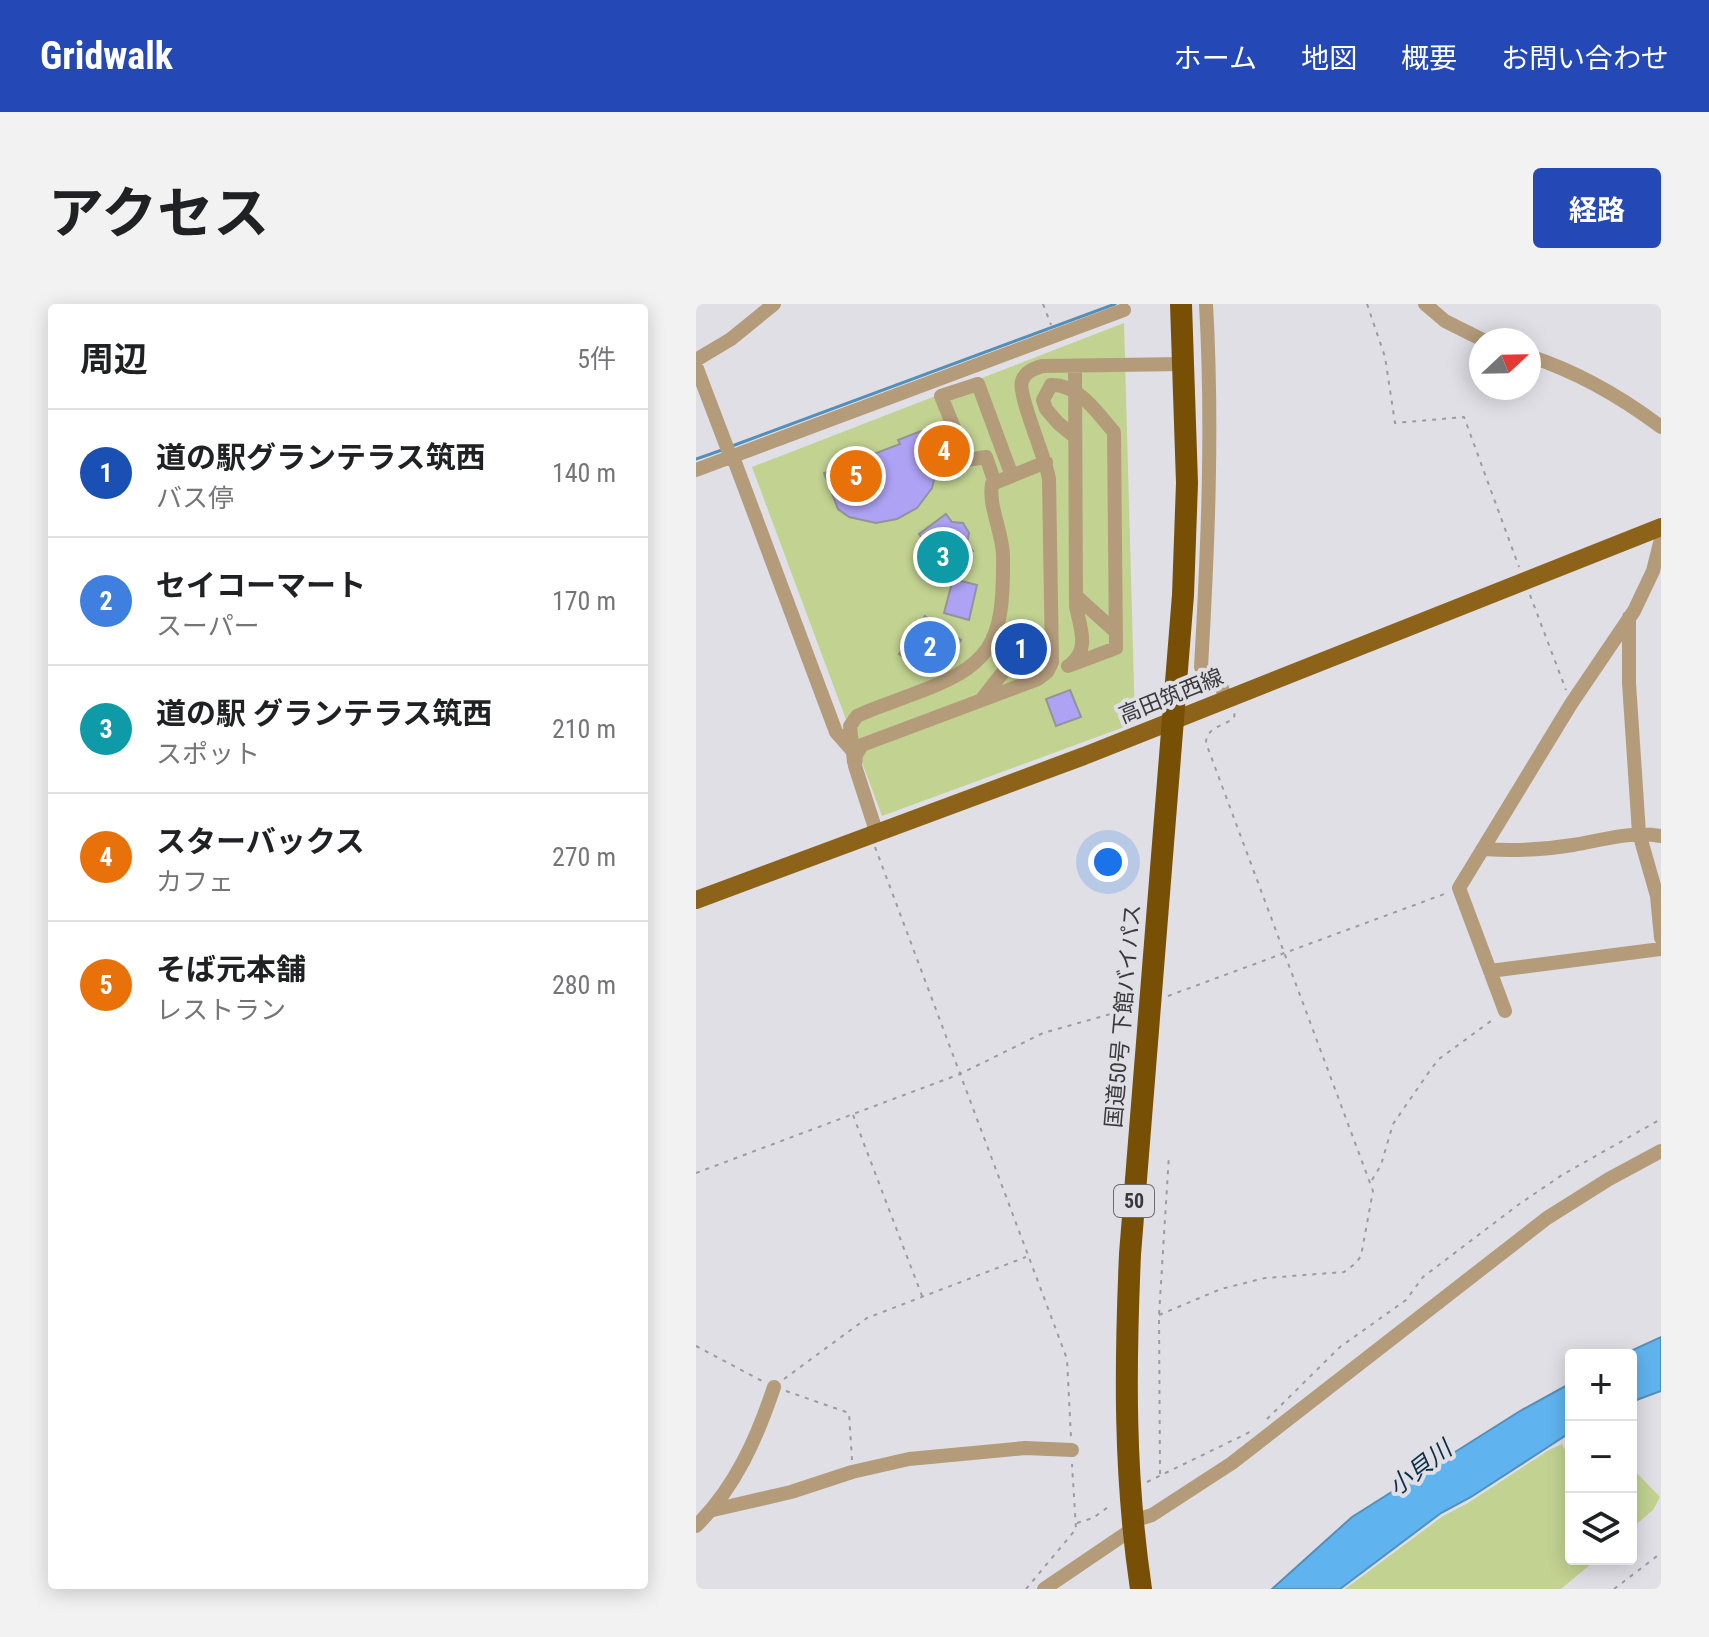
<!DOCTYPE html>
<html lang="ja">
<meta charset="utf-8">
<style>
:root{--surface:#fff;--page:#f2f2f2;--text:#202124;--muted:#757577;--line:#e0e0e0;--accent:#2548b7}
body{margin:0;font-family:"Roboto Condensed","Noto Sans JP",sans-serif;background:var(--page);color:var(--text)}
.controls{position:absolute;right:24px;bottom:24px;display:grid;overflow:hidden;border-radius:8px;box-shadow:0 4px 20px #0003}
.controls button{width:72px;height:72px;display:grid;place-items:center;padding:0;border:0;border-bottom:2px solid var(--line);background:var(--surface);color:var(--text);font:40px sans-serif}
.compass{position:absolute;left:773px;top:24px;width:72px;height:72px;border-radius:50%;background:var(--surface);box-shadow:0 4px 20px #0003;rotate:68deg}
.you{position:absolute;left:412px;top:558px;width:28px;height:28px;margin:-20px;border:6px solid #fff;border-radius:50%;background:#1a73e8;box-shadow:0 0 0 12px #1a73e833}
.badge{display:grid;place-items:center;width:52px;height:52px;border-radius:50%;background:var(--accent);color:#fff;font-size:26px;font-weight:700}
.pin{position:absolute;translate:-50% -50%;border:4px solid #fff;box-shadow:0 2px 8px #0006}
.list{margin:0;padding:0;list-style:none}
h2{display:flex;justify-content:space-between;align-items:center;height:104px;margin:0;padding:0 32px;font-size:34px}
h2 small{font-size:26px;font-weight:400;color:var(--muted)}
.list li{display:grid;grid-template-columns:52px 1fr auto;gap:24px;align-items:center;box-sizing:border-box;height:128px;padding:0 32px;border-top:2px solid var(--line)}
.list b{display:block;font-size:30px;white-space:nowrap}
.list p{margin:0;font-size:26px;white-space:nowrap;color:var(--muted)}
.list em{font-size:26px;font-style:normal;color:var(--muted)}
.icon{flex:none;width:44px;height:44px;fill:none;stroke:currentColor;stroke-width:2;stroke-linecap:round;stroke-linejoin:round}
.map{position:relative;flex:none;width:965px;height:1285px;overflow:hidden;border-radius:8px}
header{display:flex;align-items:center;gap:48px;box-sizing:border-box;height:112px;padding:0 40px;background:var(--accent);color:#fff}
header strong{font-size:38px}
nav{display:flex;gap:44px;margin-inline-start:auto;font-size:28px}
.intro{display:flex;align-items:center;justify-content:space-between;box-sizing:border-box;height:192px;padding:0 48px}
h1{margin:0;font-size:56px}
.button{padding:20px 36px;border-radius:8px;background:var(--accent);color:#fff;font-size:28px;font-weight:700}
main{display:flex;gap:48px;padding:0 48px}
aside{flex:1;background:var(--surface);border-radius:8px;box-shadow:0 4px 20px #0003}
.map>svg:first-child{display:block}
.green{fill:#c2d291}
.water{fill:#5fb4ef;stroke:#548fb9;stroke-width:2}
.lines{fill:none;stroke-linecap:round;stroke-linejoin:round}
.stream{stroke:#548fb9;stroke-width:3}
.building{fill:#aea2f5;stroke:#949399;stroke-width:2}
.path{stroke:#9b9ba0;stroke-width:2;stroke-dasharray:4 6;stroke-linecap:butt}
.minor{stroke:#b49c7b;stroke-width:14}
.major{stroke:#8d6219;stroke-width:18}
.highway{stroke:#774f05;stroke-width:22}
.labels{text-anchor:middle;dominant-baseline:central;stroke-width:8;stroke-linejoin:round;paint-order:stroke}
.shield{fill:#e0dfe6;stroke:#6c6c6f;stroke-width:2}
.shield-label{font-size:20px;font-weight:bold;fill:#3a3a3c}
.street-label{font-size:22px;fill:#3a3a3c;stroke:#e0dfe6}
.water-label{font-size:24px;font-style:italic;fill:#092f47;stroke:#e0dfe6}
</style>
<header>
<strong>Gridwalk</strong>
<nav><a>ホーム</a><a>地図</a><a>概要</a><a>お問い合わせ</a></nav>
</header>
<div class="intro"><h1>アクセス</h1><a class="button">経路</a></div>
<main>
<aside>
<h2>周辺<small>5件</small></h2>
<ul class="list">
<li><span class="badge" style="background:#1a4fb4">1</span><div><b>道の駅グランテラス筑西</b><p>バス停</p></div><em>140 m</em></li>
<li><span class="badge" style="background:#3f7fe0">2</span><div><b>セイコーマート</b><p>スーパー</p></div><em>170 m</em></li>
<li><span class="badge" style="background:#0f9aa8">3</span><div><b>道の駅 グランテラス筑西</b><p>スポット</p></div><em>210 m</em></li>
<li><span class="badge" style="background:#e8710a">4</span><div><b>スターバックス</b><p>カフェ</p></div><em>270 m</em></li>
<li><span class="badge" style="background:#e8710a">5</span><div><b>そば元本舗</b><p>レストラン</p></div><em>280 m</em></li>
</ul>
</aside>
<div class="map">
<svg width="965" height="1285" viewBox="0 0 965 1285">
<rect width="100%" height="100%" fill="#e0dfe6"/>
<path class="green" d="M428,19L439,419L186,512L56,163Z
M866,1140L875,1159V1255H901L865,1285H649L747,1212L772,1199L853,1146Z
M939,1167L964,1193L957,1206L935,1225V1171Z"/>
<path class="water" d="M965,1033V1087L935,1098V1051H926Z
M875,1079V1128L775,1193L745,1209L644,1285H576L656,1213L824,1107Z"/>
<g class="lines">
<path class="stream" d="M36,142L419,0
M0,155L26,146"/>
</g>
<path class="building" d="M245,120L261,159L240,167L236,184L221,204L201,215L180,219L153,213L142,205L128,169L204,140L202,136L225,127L227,132L243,126L241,121Z
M250,210L256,218L267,219L273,229L271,240L277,247L249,267L223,230Z
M257,275L281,281L273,316L248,309Z
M229,312L265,336L244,366L230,357L225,365L203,350Z
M374,386L385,413L360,422L350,395Z"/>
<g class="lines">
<path class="path" d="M347,0L355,21
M671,0L689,53L699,119L768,113L823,263
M834,291L870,386
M179,543L371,1055L375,1134
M472,692L751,589
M157,811L226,992
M0,869L264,770L347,729L436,704
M676,876L685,861L697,820L735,765L743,755L799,714
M463,1011L525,985L569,974L648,968L660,959L665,952L677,887L510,439C510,423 528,422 538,414L539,406
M0,1042L66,1077
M88,1075L171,1014L330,953
M90,1087L153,1109L156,1156
M571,1115L644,1043L710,996L727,973L822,901L866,871L965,815
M464,1170L463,1011L473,851
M451,1178L556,1127
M381,1219L397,1214L415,1201
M330,1285L380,1225L376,1160
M918,1285L965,1249"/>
<path class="minor" d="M510,0C517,122 512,241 505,363L525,382L531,396
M729,0L749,17L787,36
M833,52C882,68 924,92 965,123
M0,56L35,35L78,0
M0,62L35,154
M37,153L140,428L155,445
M0,166L428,6
M299,179L290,153L271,156L245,92L282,80L316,172
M380,292L420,328
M933,313V379L943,529L961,592L965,634
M375,360C394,344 384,324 380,302L379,62
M372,362L420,344L418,128C401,109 383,80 355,81L347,96L350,105L362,119L379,133
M286,395C302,376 329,328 351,368
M158,458L154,422L161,412C177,404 195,399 212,392C296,362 308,342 307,252C307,230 292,201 296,180L350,158
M181,530L159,462L160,451L166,441L342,375L351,368L356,358L353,175C350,154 321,90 326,77C329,68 337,65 346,62L488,60
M788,545C818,547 847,546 877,541C907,536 934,527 965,532
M794,667L965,645
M809,707L763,584L875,400L938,307L957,267L965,235
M17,1206L95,1188L156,1168L213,1155L329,1144L376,1146
M437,1217L456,1211L536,1159L851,914L913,875L965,847
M0,1222C39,1184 61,1134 78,1083
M348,1285L438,1224"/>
<path class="major" d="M0,596L388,452L965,223"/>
<path class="highway" d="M445,1285C428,1171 429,1065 434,950L487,291L491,179L485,0"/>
</g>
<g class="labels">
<rect class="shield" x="418" y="881" width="40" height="32" rx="6"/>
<g class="shield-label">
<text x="438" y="897">50</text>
</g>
<g class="street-label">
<text transform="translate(475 392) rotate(-22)">高田筑西線</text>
<text transform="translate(427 712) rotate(-85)">国道50号 下館バイパス</text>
</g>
<g class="water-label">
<text transform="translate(724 1164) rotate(-38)">小貝川</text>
</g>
</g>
</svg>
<div class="controls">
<button>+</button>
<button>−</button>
<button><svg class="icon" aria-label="layers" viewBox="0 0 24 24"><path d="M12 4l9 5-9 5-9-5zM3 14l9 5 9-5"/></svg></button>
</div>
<svg class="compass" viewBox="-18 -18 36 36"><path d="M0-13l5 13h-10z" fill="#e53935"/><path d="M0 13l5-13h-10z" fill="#757577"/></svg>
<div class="you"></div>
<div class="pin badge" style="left:325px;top:345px;background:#1a4fb4">1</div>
<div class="pin badge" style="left:234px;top:343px;background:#3f7fe0">2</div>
<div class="pin badge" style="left:247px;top:253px;background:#0f9aa8">3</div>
<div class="pin badge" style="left:248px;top:147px;background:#e8710a">4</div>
<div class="pin badge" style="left:160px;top:172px;background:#e8710a">5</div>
</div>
</main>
